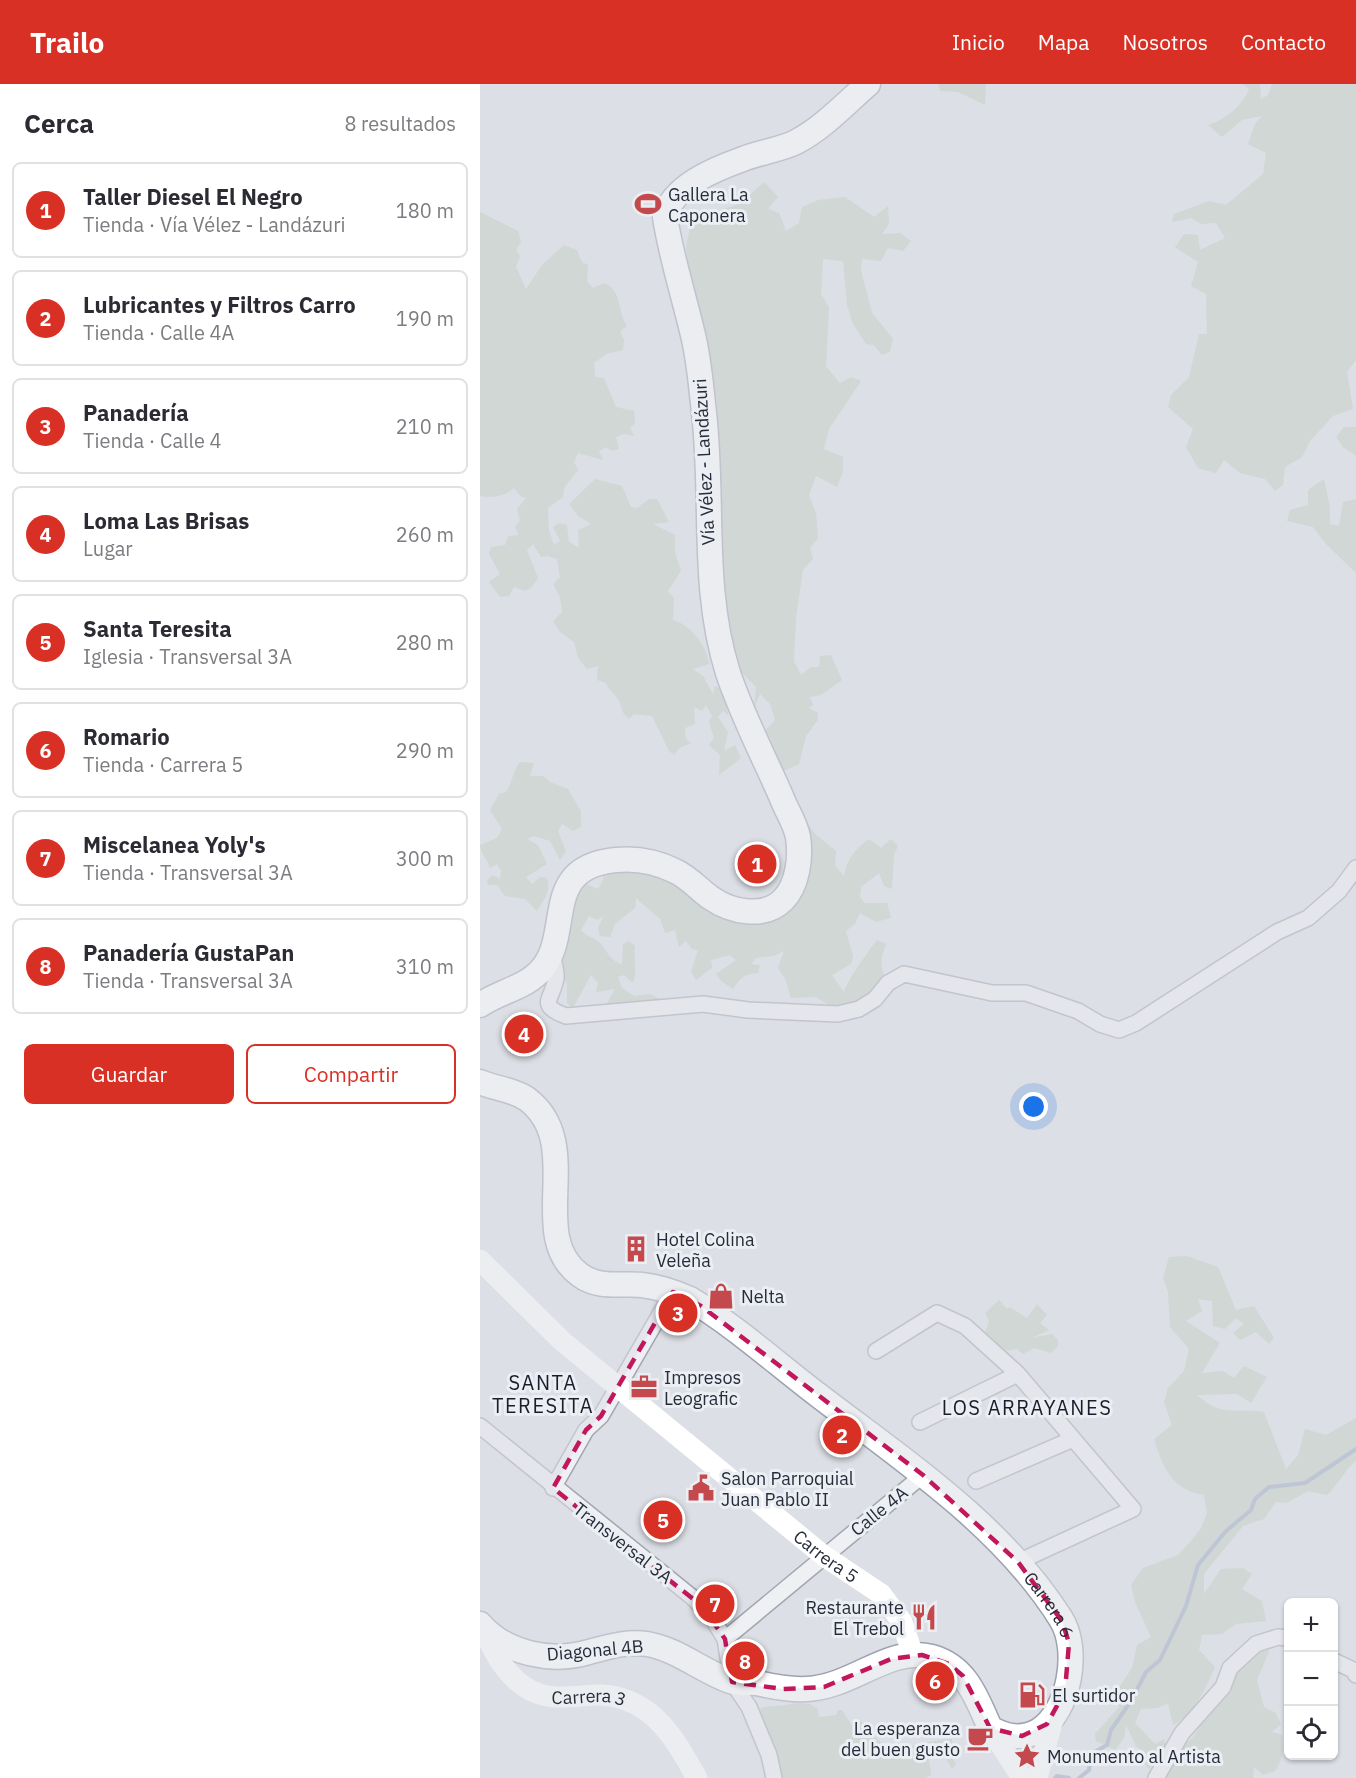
<!DOCTYPE html>
<html lang="es">
<meta charset="utf-8">
<style>
:root{--surface:#fff;--page:#f7f7f7;--text:#2b2b33;--muted:#7c7c81;--line:#e1e1e2;--accent:#d93025}
body{margin:0;font-family:"IBM Plex Sans",sans-serif;background:var(--page);color:var(--text)}
.controls{position:absolute;right:18px;bottom:18px;display:grid;overflow:hidden;border-radius:9px;box-shadow:0 2px 4px #0004}
.controls button{width:54px;height:54px;display:grid;place-items:center;padding:0;border:0;border-bottom:2px solid var(--line);background:var(--surface);color:var(--text);font:30px sans-serif}
.you{position:absolute;left:554px;top:1023px;width:21px;height:21px;margin:-15px;border:4px solid #fff;border-radius:50%;background:#1a73e8;box-shadow:0 0 0 9px #1a73e833}
.badge{display:grid;place-items:center;width:39px;height:39px;border-radius:50%;background:var(--accent);color:#fff;font-size:20px;font-weight:700}
.pin{position:absolute;translate:-50% -50%;border:3px solid #fff;box-shadow:0 2px 6px #0006}
.list{margin:0;padding:0;list-style:none}
h2{display:flex;justify-content:space-between;align-items:center;height:78px;margin:0;padding:0 24px;font-size:26px}
h2 small{font-size:20px;font-weight:400;color:var(--muted)}
.list li{display:grid;grid-template-columns:39px 1fr auto;gap:18px;align-items:center;box-sizing:border-box;height:96px;margin:0 12px 12px;padding:0 12px;border:2px solid var(--line);border-radius:9px}
.list b{display:block;font-size:22px;white-space:nowrap}
.list p{margin:0;font-size:20px;white-space:nowrap;color:var(--muted)}
.list em{font-size:20px;font-style:normal;color:var(--muted)}
.actions{display:flex;gap:12px;padding:18px 24px}
.actions a{flex:1;padding:14px 0;border:2px solid var(--accent);border-radius:9px;text-align:center;font-size:21px;color:var(--accent)}
.actions .main{background:var(--accent);color:#fff}
.icon{flex:none;width:33px;height:33px;fill:none;stroke:currentColor;stroke-width:2;stroke-linecap:round;stroke-linejoin:round}
.map{position:relative;flex:none;width:876px;height:1694px;overflow:hidden}
header{display:flex;align-items:center;gap:36px;box-sizing:border-box;height:84px;padding:0 30px;background:var(--accent);color:#fff}
header strong{font-size:28px}
nav{display:flex;gap:33px;margin-inline-start:auto;font-size:21px}
main{display:flex}
aside{flex:1;background:var(--surface)}
.map>svg:first-child{display:block}
.green{fill:#c0cfbe}
.lines{fill:none;stroke-linecap:round;stroke-linejoin:round}
.stream{stroke:#99a9c3;stroke-width:4}
.street-casing{stroke:#a2a6ae;stroke-width:18}
.primary-casing{stroke:#9da2b0;stroke-width:27}
.street{stroke:#eff0f4;stroke-width:15}
.secondary{stroke:#fff;stroke-width:21}
.primary{stroke:#fff;stroke-width:24}
.marked{fill:none;stroke:#c2185b;stroke-width:4.5;stroke-dasharray:12 8;stroke-linejoin:round}
.labels{text-anchor:middle;dominant-baseline:central;stroke-width:6;stroke-linejoin:round;paint-order:stroke}
.poi-label{font-size:18px;fill:#272c3a;stroke:#ebeef3;text-anchor:start}
.street-label{font-size:18px;fill:#272c3a;stroke:#ebeef3}
.neighbourhood-label{font-size:20px;letter-spacing:1.5px;fill:#1a1d2b;stroke:#ebeef3}
</style>
<header>
<strong>Trailo</strong>
<nav><a>Inicio</a><a>Mapa</a><a>Nosotros</a><a>Contacto</a></nav>
</header>
<main>
<aside>
<h2>Cerca<small>8 resultados</small></h2>
<ul class="list">
<li><span class="badge">1</span><div><b>Taller Diesel El Negro</b><p>Tienda · Vía Vélez - Landázuri</p></div><em>180 m</em></li>
<li><span class="badge">2</span><div><b>Lubricantes y Filtros Carro</b><p>Tienda · Calle 4A</p></div><em>190 m</em></li>
<li><span class="badge">3</span><div><b>Panadería</b><p>Tienda · Calle 4</p></div><em>210 m</em></li>
<li><span class="badge">4</span><div><b>Loma Las Brisas</b><p>Lugar</p></div><em>260 m</em></li>
<li><span class="badge">5</span><div><b>Santa Teresita</b><p>Iglesia · Transversal 3A</p></div><em>280 m</em></li>
<li><span class="badge">6</span><div><b>Romario</b><p>Tienda · Carrera 5</p></div><em>290 m</em></li>
<li><span class="badge">7</span><div><b>Miscelanea Yoly's</b><p>Tienda · Transversal 3A</p></div><em>300 m</em></li>
<li><span class="badge">8</span><div><b>Panadería GustaPan</b><p>Tienda · Transversal 3A</p></div><em>310 m</em></li>
</ul>
<div class="actions"><a class="main">Guardar</a><a>Compartir</a></div>
</aside>
<div class="map">
<svg width="876" height="1694" viewBox="0 0 876 1694">
<rect width="100%" height="100%" fill="#dcdfe5"/>
<path class="green" d="M458,0H506L505,21L478,8L460,7Z
M763,0H780L781,15L788,11L792,0H876V276L867,288L873,325L853,332L830,357L822,373L805,383L803,401L795,407L785,395L760,389L744,376L736,389L718,384L706,363L713,345L688,323L691,311L709,293L719,250H727L726,210L711,202L718,178L695,163L704,150L718,151L720,166L745,154L736,139L721,140L711,134L692,138L694,130L729,117L746,121L783,90L786,69L768,60L775,40L782,32L762,36L742,53L728,41C744,37 764,20 769,5Z
M284,98L298,113L288,125L299,129L306,147L319,139L322,123L338,116L365,113L394,133L408,122L409,140L402,150L420,149L431,157L423,167L408,164L401,177L382,175L381,186L392,229L413,255L410,268L402,271L394,261L386,260L373,240L367,221L363,177L343,175L341,210L349,223L346,282L360,299L371,293L381,297L349,345L344,365L363,373V388L357,403L336,392L329,411L336,429L338,454L330,464L333,475L323,486L316,534L314,577L321,591L331,583H339L340,572L351,571L362,596L341,611L330,613L333,621L329,624L338,629V636L326,652L319,680L303,687L287,671L281,651L295,636L290,620L280,610L274,624L276,603L254,581L236,522L206,163L210,143L240,126L260,120Z
M0,128L38,147L41,158L36,166L40,172L36,183L46,205L62,181L84,161L97,166L102,178L108,181L107,197L113,204L124,199C142,206 137,227 147,242L140,247L144,256L143,266L126,270L114,279L115,293L124,294L136,323L154,327L155,339L150,344L154,352L144,350L136,353L139,365L132,367L126,363L119,367L123,376L98,369L94,378L98,386L84,404L83,413L68,424L69,447L74,461L80,457L73,443L79,439L87,441L89,458L99,464L98,446L111,440L98,432L89,420L115,395L142,402L151,423L157,424L169,415H177L189,438L173,440L195,451V468L201,487L188,507L194,514L193,536C211,541 227,562 229,580L213,585L223,592L233,610L235,602L244,607L248,631L243,627L238,633L248,648L244,667L255,661L261,674L239,691L240,671L229,661L234,654L229,638L232,632L226,621L222,627L214,623L215,640L205,644L206,655L211,659L199,664L194,671L189,667L172,632L154,630L149,635C140,627 143,625 139,617C135,609 129,608 126,599L117,596L118,582L107,585L98,574L94,558L80,548L73,537L82,528L80,513L73,500L80,493L77,475L68,472L61,473L53,460L47,466L58,494L51,504L45,507L34,503L29,512L20,513L9,498L20,490L9,470L11,463L25,461L28,452L39,451L35,443L40,437L37,425L46,414L41,413L34,404C25,413 10,414 0,412Z
M864,343H876V372L863,363L856,353Z
M844,395L850,423V440L859,442L863,418L876,415V489L847,461L833,443L807,437L810,426L828,421V406Z
M40,678L54,679L50,692H63L70,698L88,705L101,727V743L93,747L82,740L78,747L86,767L80,776L70,757L53,752L47,755L58,761L67,780L46,793L52,800L60,793L67,794C71,807 64,816 57,827L45,815L25,812L17,801H8L7,796L13,791L20,795L21,787L17,780L10,784C8,776 0,768 0,761L17,754L22,745L10,726L19,710L26,708C33,698 32,688 40,678Z
M325,736L335,750L356,767L355,782L364,792C367,775 375,765 389,755L401,764L411,755L418,762L414,771L412,805L404,802L399,789L381,803L380,812L384,819H407L411,834L396,838L380,829L375,840L366,847L373,872L371,880L352,891L364,908C367,897 389,866 397,856L406,860C401,873 399,881 405,893C389,915 382,921 355,925L336,913L311,914L306,897L298,884L304,867L293,872L276,874L271,880L280,881L278,889C265,890 260,894 253,905L241,897L236,890L256,876L250,871L231,876L232,884L216,896L211,888L218,866L212,865L206,857L199,863L195,846L185,849L180,835L156,814L155,824L135,840L130,853L120,852L118,844L124,831L118,836L109,832L101,846C106,853 112,852 118,857C127,865 129,877 142,880L143,860L149,857L155,862C153,875 158,887 153,899L144,891L138,893L142,904L154,912L170,910L182,916L126,921L135,905L116,908L118,899L111,891L93,924L87,919V900L76,881L99,797L118,805L123,796V786L156,784L296,831Z
M707,1172L738,1183L756,1226L774,1222L794,1254L789,1260L776,1248L760,1256L753,1249L764,1240L756,1234L745,1245L733,1242L732,1217L718,1215L722,1227L706,1237L740,1259L722,1289L743,1287L754,1294L764,1282L787,1293L771,1319L757,1310L717,1311C742,1334 754,1323 784,1328L806,1385L818,1371L825,1345L846,1351L876,1334V1377C866,1384 858,1401 847,1411L828,1407L807,1419L796,1418L784,1435L763,1442L724,1490V1510L741,1485L763,1484L772,1490L762,1505L782,1517L786,1537L756,1540L742,1550L722,1551L719,1566L735,1583C726,1604 714,1631 693,1641L688,1619L678,1624L661,1625L655,1639L675,1660L684,1655L686,1662L669,1685L663,1677L666,1669L656,1662L646,1641L644,1654L635,1666L616,1657L615,1650L639,1623L638,1605L652,1584L657,1561L671,1553L655,1518L651,1501L663,1484L698,1471L711,1457L721,1444L727,1429L724,1411C692,1406 683,1384 674,1355L692,1341L684,1318L688,1304L704,1287L709,1265L690,1243L688,1208L683,1194L689,1173Z
M519,1216L527,1225L530,1223L547,1234L557,1220L567,1231L560,1239L569,1246L551,1254L572,1250L578,1256V1262L571,1269L554,1264L543,1270L537,1265L516,1268L504,1252L509,1237L505,1229Z
M784,1547L789,1568L777,1596L784,1623L796,1629L801,1640L792,1648L802,1651C804,1665 803,1675 795,1687L783,1691L774,1683L773,1694H684L694,1671L714,1652L771,1559Z
M316,1619L330,1620L338,1625L339,1633L356,1631L358,1626H362L371,1640L377,1635C388,1640 392,1655 405,1660C429,1669 449,1654 472,1655V1673L476,1680L472,1685L461,1666L454,1668L449,1675L451,1691L445,1694H299L275,1627C287,1620 302,1623 316,1619Z"/>
<g class="lines">
<path class="stream" d="M575,1694L577,1692L589,1694
M599,1694L609,1686L611,1670L627,1661L631,1646L651,1617L666,1588L680,1576L706,1522L718,1481L746,1447L771,1426L775,1415L789,1403L825,1399L876,1365"/>
<g class="street-casing">
<path id="street" d="M72,869C73,877 77,886 76,894C73,915 56,921 86,932L223,920L268,926L358,930L379,925L395,915L408,899L424,890L512,909H546L598,927L620,940L639,946L656,939L797,848L828,834L859,807L876,784
M396,1267L457,1229L485,1242L538,1290L653,1425L538,1478
M440,1338L538,1290
M0,1342L212,1513L231,1532L245,1555L252,1598L269,1623L289,1671L294,1694
M496,1397L593,1355
M73,1404L106,1346L121,1332L193,1208
M245,1555L443,1391
M854,1577L873,1586L876,1591
M676,1694L702,1649L743,1603L750,1584L776,1560L798,1553L808,1554"/>
</g>
<g class="primary-casing">
<g id="primary">
<path d="M0,921C20,907 46,904 62,885C93,848 60,783 136,776C156,774 177,778 195,787C210,794 218,805 231,814C251,828 284,835 303,816C318,801 321,773 318,753C315,738 306,726 301,712C283,671 262,631 248,589C221,504 234,416 224,329C221,302 219,273 212,247C203,209 191,172 185,133C192,102 235,85 263,75C280,68 300,66 316,58C343,44 365,20 388,0"/>
<path id="s3" d="M0,998C16,1005 32,1005 47,1015C107,1060 45,1151 100,1191C119,1205 140,1199 162,1201C179,1203 194,1208 210,1215C255,1242 296,1279 338,1311C424,1377 522,1441 581,1535C600,1565 590,1628 558,1647C541,1656 526,1653 510,1644C497,1615 487,1583 452,1573C410,1561 373,1603 327,1605C309,1606 294,1603 277,1599C269,1598 259,1600 250,1597C222,1587 197,1565 167,1560C147,1557 128,1563 109,1568C72,1579 26,1570 0,1540"/>
</g>
</g>
<use href="#street" class="street"/>
<g class="secondary">
<path id="s1" d="M0,1176L82,1257L344,1472L401,1510L422,1538L433,1571"/>
<path id="s2" d="M4,1545C17,1579 40,1614 81,1613C110,1613 127,1605 157,1621C185,1635 202,1668 217,1694"/>
<path d="M510,1644L542,1694"/>
<path d="M557,1694L575,1628"/>
</g>
<use href="#primary" class="primary"/>
</g>
<path d="M0 0H876V1694H0ZM193,1208L221,1222L443,1391L538,1478L582,1537L589,1559L585,1607L567,1640L542,1652L510,1644L483,1592L469,1580L442,1571L411,1575L344,1603L303,1605L252,1598L245,1555L222,1522L73,1404L106,1346L121,1332Z" fill="#dcdfe5" fill-opacity=".55" fill-rule="evenodd"/>
<path class="marked" d="M193,1208L221,1222L443,1391L538,1478L582,1537L589,1559L585,1607L567,1640L542,1652L510,1644L483,1592L469,1580L442,1571L411,1575L344,1603L303,1605L252,1598L245,1555L222,1522L73,1404L106,1346L121,1332Z"/>
<defs>
<g id="stadium-bare" transform="scale(2.07)"><path d="M0-5a6.5 5 0 1 0 0 10a6.5 5 0 1 0 0-10ZM-3.5-1.8h7v3.6h-7Z" fill="#c3494c" stroke="#ebeef3" stroke-width="2.5" paint-order="stroke"/></g>
<g id="building-bare" transform="scale(2.07)"><path d="M-4-6H4V6H1V3H-1V6H-4ZM-2.5-4.3h1.7v1.8h-1.7ZM.8-4.3h1.7v1.8H.8ZM-2.5-1h1.7V.8h-1.7ZM.8-1h1.7V.8H.8Z" fill="#c3494c" stroke="#ebeef3" stroke-width="2.5" paint-order="stroke"/></g>
<g id="shop-bare" transform="scale(2.07)"><path d="M-5-2.5h2.3a2.7 3.5 0 0 1 5.4 0H5L5.5 6h-11ZM-1.5-2.5h3a1.5 2.3 0 0 0-3 0Z" fill="#c3494c" stroke="#ebeef3" stroke-width="2.5" paint-order="stroke"/></g>
<g id="office-bare" transform="scale(2.07)"><path d="M-6-3h4V-5.5h4V-3h4V5H-6ZM-1-4.5V-3h2v-1.5ZM-6 0V1H6V0Z" fill="#c3494c" stroke="#ebeef3" stroke-width="2.5" paint-order="stroke"/></g>
<g id="civic-bare" transform="scale(2.07)"><path d="M-.6-6.5H3V-4.5H.6V-3L4-1V1h2V6H-6V1h2V-1L-.6-3ZM-1.2 2.5V6h2.4V2.5Z" fill="#c3494c" stroke="#ebeef3" stroke-width="2.5" paint-order="stroke"/></g>
<g id="restaurant-bare" transform="scale(2.07)"><path d="M-5-6h1v4h1v-4h1v4h1v-4h1v5L-1.5 .5V6h-2V.5L-5-1ZM5-6V6H3V1.5H1.5Q1.5-4 5-6Z" fill="#c3494c" stroke="#ebeef3" stroke-width="2.5" paint-order="stroke"/></g>
<g id="fuel-bare" transform="scale(2.07)"><path d="M-5.5-6h7V0h2V4h1.3V-2.5L3-4.5l.8-.8L6-3V5H2.5V1h-1V6h-7ZM-4.2-4.7v3.2H.2V-4.7Z" fill="#c3494c" stroke="#ebeef3" stroke-width="2.5" paint-order="stroke"/></g>
<g id="cafe-bare" transform="scale(2.07)"><path d="M-5.5-4.5H6V0H3Q3 3.5 0 3.5H-2.5Q-5.5 3.5-5.5 0ZM3-3.2v2h1.7v-2ZM-6 4.5H4V6H-6Z" fill="#c3494c" stroke="#ebeef3" stroke-width="2.5" paint-order="stroke"/></g>
<g id="sight-bare" transform="scale(2.07)"><path d="M0-6L1.8-2.2L6-1.7L2.9 1.2L3.7 5.4L0 3.3L-3.7 5.4L-2.9 1.2L-6-1.7L-1.8-2.2Z" fill="#c3494c" stroke="#ebeef3" stroke-width="2.5" paint-order="stroke"/></g>
</defs>
<g fill-rule="evenodd">
<use href="#stadium-bare" x="168" y="120"/>
<use href="#building-bare" x="156" y="1165"/>
<use href="#shop-bare" x="241" y="1212"/>
<use href="#office-bare" x="164" y="1303"/>
<use href="#civic-bare" x="221" y="1404"/>
<use href="#restaurant-bare" x="444" y="1533"/>
<use href="#fuel-bare" x="552" y="1611"/>
<use href="#cafe-bare" x="500" y="1654"/>
<use href="#sight-bare" x="547" y="1672"/>
</g>
<g class="labels">
<g class="poi-label">
<text x="188" y="110">Gallera La<tspan x="188" dy="21">Caponera</tspan></text>
<text x="176" y="1155">Hotel Colina<tspan x="176" dy="21">Veleña</tspan></text>
<text x="261" y="1212">Nelta</text>
<text x="184" y="1293">Impresos<tspan x="184" dy="21">Leografic</tspan></text>
<text x="241" y="1394">Salon Parroquial<tspan x="241" dy="21">Juan Pablo II</tspan></text>
<text x="424" y="1523" text-anchor="end">Restaurante<tspan x="424" dy="21">El Trebol</tspan></text>
<text x="572" y="1611">El surtidor</text>
<text x="480" y="1644" text-anchor="end">La esperanza<tspan x="480" dy="21">del buen gusto</tspan></text>
<text x="567" y="1672">Monumento al Artista</text>
</g>
<g class="street-label">
<text transform="translate(224 378) rotate(-93)">Vía Vélez - Landázuri</text>
<text transform="translate(399 1427) rotate(-39)">Calle 4A</text>
<text transform="translate(143 1459) rotate(38)">Transversal 3A</text>
<text stroke="none"><textPath href="#s1" startOffset="456">Carrera 5</textPath></text>
<text stroke="none"><textPath href="#s3" startOffset="831">Carrera 6</textPath></text>
<text transform="translate(115 1566) rotate(-5)">Diagonal 4B</text>
<text stroke="none"><textPath href="#s2" startOffset="138">Carrera 3</textPath></text>
</g>
<g class="neighbourhood-label">
<text x="63" y="1298">SANTA<tspan x="63" dy="23">TERESITA</tspan></text>
<text x="547" y="1323">LOS ARRAYANES</text>
</g>
</g>
</svg>
<div class="controls">
<button>+</button>
<button>−</button>
<button><svg class="icon" aria-label="locate" viewBox="0 0 24 24"><circle cx="12" cy="12" r="6"/><path d="M12 2v4M12 18v4M2 12h4M18 12h4"/></svg></button>
</div>
<div class="you"></div>
<div class="pin badge" style="left:277px;top:780px">1</div>
<div class="pin badge" style="left:362px;top:1351px">2</div>
<div class="pin badge" style="left:198px;top:1229px">3</div>
<div class="pin badge" style="left:44px;top:950px">4</div>
<div class="pin badge" style="left:183px;top:1436px">5</div>
<div class="pin badge" style="left:455px;top:1597px">6</div>
<div class="pin badge" style="left:235px;top:1520px">7</div>
<div class="pin badge" style="left:265px;top:1577px">8</div>
</div>
</main>
